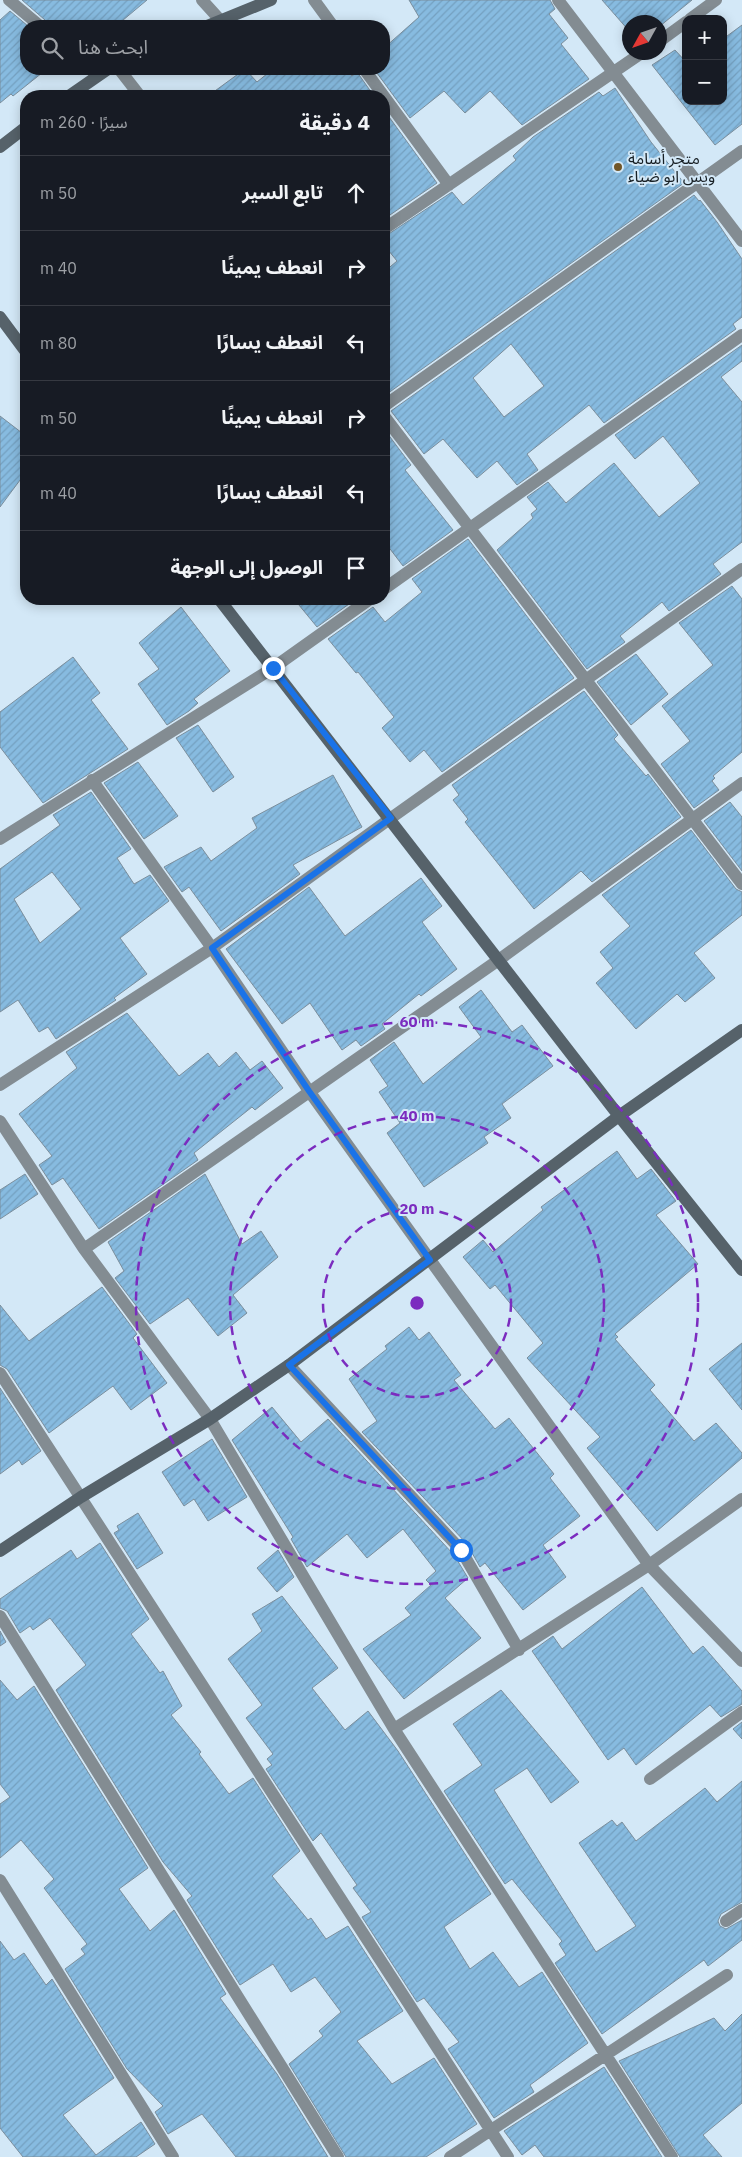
<!DOCTYPE html>
<html lang="ar">
<meta charset="utf-8">
<style>
:root{--surface:#171b24;--page:#20242c;--text:#f1f3f6;--muted:#9ea1a6;--line:#363941}
body{margin:0;font-family:"IBM Plex Sans","Noto Sans Arabic",sans-serif;background:var(--page);color:var(--text);direction:rtl}
.controls{position:absolute;right:15px;top:15px;display:grid;overflow:hidden;border-radius:10px;box-shadow:0 2px 12px #0003}
.controls button{width:45px;height:45px;display:grid;place-items:center;padding:0;border:0;border-bottom:1px solid var(--line);background:var(--surface);color:var(--text);font:25px sans-serif}
.compass{position:absolute;left:622px;top:15px;width:45px;height:45px;border-radius:50%;background:var(--surface);box-shadow:0 2px 12px #0003;rotate:230deg}
.stop{position:absolute;width:15px;height:15px;margin:-11px;border:4px solid #1a73e8;border-radius:50%;background:#fff}
.stop.end{background:#1a73e8;border-color:#fff;box-shadow:0 1px 5px #0008}
.list{margin:0;padding:0;list-style:none}
h2{display:flex;justify-content:space-between;align-items:center;height:65px;margin:0;padding:0 20px;font-size:21px}
h2 small{font-size:16px;font-weight:400;color:var(--muted)}
.list li{display:grid;grid-template-columns:32px 1fr auto;gap:15px;align-items:center;box-sizing:border-box;height:75px;padding:0 20px;border-top:1px solid var(--line)}
.list b{display:block;font-size:19px;white-space:nowrap}
.list em{font-size:16px;font-style:normal;color:var(--muted)}
.icon{flex:none;width:28px;height:28px;fill:none;stroke:currentColor;stroke-width:2;stroke-linecap:round;stroke-linejoin:round}
.map{position:relative;flex:none;width:742px;height:2157px;overflow:hidden;direction:ltr}
.search{position:absolute;background:var(--surface);box-shadow:0 2px 12px #0003;left:20px;top:20px;width:370px;height:55px;display:flex;align-items:center;gap:12px;box-sizing:border-box;padding:0 18px;border-radius:20px;color:var(--muted);font-size:19px}
.panel{position:absolute;background:var(--surface);box-shadow:0 2px 12px #0003;left:20px;top:90px;width:370px;height:515px;border-radius:20px;direction:rtl}
.map>svg:first-child{display:block}
.building{fill:url(#building-hatch);stroke:#7b8e9c;fill-rule:evenodd}
.lines{fill:none;stroke-linecap:round;stroke-linejoin:round}
.street{stroke:#838c92;stroke-width:12}
.secondary{stroke:#56626a;stroke-width:12}
.route{stroke:#1a73e8;stroke-width:6}
.ring{fill:none;stroke:#7b2cbf;stroke-width:2.5;stroke-dasharray:9 6}
.poi-dot{fill:#715628;stroke:#d3e8f7;stroke-width:2}
.labels{text-anchor:middle;dominant-baseline:central;stroke-width:4;stroke-linejoin:round;paint-order:stroke}
.poi-label{font-size:16px;fill:#171f24;stroke:#d3e8f7;text-anchor:start}
.centre{fill:#7b2cbf;stroke:#d3e8f7;stroke-width:2.5}
.ring-label{font-size:15px;text-anchor:middle;font-weight:bold;fill:#7b2cbf;stroke:#d3e8f7;stroke-width:4;stroke-linejoin:round;paint-order:stroke}
</style>
<div class="map">
<svg width="742" height="2157" viewBox="0 0 742 2157">
<defs>
<pattern id="building-hatch" width="6" height="6" patternUnits="userSpaceOnUse" patternTransform="scale(1.25)"><rect width="6" height="6" fill="#87bbe0"/><path d="M-1 1l2-2M0 6l6-6M5 7l2-2" fill="none" stroke="#74a0c0"/></pattern>
</defs>
<rect width="100%" height="100%" fill="#d3e8f7"/>
<path class="building" d="M22,0H147L116,26H48L45,20Z
M409,0H550L555,9L549,14L568,38L561,44L589,79L522,125L490,91L465,113L444,91L410,118L374,69H384V48L419,17Z
M602,0H692L660,26V22H630V32Z
M10,11L28,26L26,69H47L13,96L11,94L0,103V20Z
M742,25V124L715,145L652,65L675,50L686,62V101H723V39Z
M245,69L257,82L273,69H346L352,76L357,72L374,96H208Z
M615,88L651,142L684,183L384,396V272L397,261L384,245V237L452,192L463,205L516,160L513,156L533,137L599,92L603,96Z
M384,110L437,183L384,219Z
M694,195L699,201L700,200L717,222L742,259V317L733,324L736,329L604,423L589,405L527,454L538,470L517,485L497,461L477,478L443,439L424,454L391,411ZM511,344L544,386L504,417L473,378Z
M742,345V361L721,377L742,402V542L713,564L721,574L669,611L662,602L620,636L625,642L587,669L497,550L533,518L531,514L537,509L527,497L548,482L566,503L614,463L659,517L700,483L663,436L635,459L615,435Z
M0,416L26,436V472L0,507Z
M384,429L411,465L405,470L453,530L403,566L384,541Z
M468,539L574,678L442,772L424,750L410,762L382,728L394,717L358,672L356,673L328,639L373,607L385,622L422,592L412,579Z
M732,586L742,599V752L713,776L715,778L712,781L719,790L694,808L661,764L690,741L662,706L713,665L679,623Z
M294,599H356L317,627Z
M181,607L230,671L194,699L198,703L189,711L167,725L138,684L159,669L139,643Z
M636,654L668,694L631,725L597,682Z
M73,657L100,693L91,700L128,749L43,803L0,747V712Z
M584,691L618,735L614,739L646,776L648,774L681,817L592,882L581,871L534,909L465,822L468,819L453,800L459,795L452,785Z
M198,725L234,777L213,792L176,738Z
M138,762L178,816L144,839L104,783Z
M333,775L362,827L293,865L300,874L221,931L189,887L182,892L164,867L201,847L211,861L257,828L252,818Z
M91,792L131,849L117,858L134,884L150,875L169,901L120,938L147,974L114,998L116,1000L56,1039L48,1027L39,1032L18,1000L0,1012V869L60,825L53,815ZM52,872L81,909L40,943L14,899Z
M730,802L742,817V871L704,821Z
M691,830L736,889L742,892V915L694,953L715,978L685,1002L677,994L636,1029L596,983L613,968L600,952L630,926L602,895Z
M421,878L442,906L422,922L457,969L421,996L419,994L382,1024L385,1029L361,1046L356,1040L342,1050L310,1003L282,1024L226,949L309,887L345,936Z
M481,990L512,1032L522,1025L553,1066L502,1104L511,1118L484,1137L488,1143L424,1187L387,1133L400,1123L379,1092L388,1086L370,1060L394,1042L423,1084L481,1037L459,1007Z
M127,1013L179,1076L208,1053L219,1067L236,1052L250,1070L262,1061L283,1088L255,1110L252,1107L194,1153L198,1160L99,1229L63,1178L52,1185L39,1165L52,1156L19,1114L77,1068L66,1052Z
M617,1151L637,1179L651,1169L676,1201L656,1215L698,1264L615,1334L618,1337L615,1339L655,1385L650,1390L694,1441L716,1423L742,1453V1458L657,1531L587,1448L600,1437L527,1358L543,1343L495,1285L490,1289L463,1257L483,1240L493,1252L543,1210L541,1207Z
M25,1174L38,1194L0,1219V1190Z
M205,1174L242,1244L261,1231L278,1257L233,1295L247,1313L218,1336L188,1298L150,1324L115,1278L124,1271L108,1242Z
M102,1287L137,1334L133,1338L167,1383L131,1410L113,1386L49,1433L7,1369L0,1365V1305L29,1341Z
M409,1327L419,1340L429,1332L461,1375L454,1380L495,1429L509,1418L554,1474L550,1478L580,1516L543,1545L566,1577L523,1610L485,1563L480,1567L467,1544L362,1432L377,1421L349,1379L387,1349L385,1346Z
M742,1343V1410L709,1369Z
M0,1388L41,1451L22,1465L19,1460L0,1474Z
M272,1407L301,1442L328,1419L454,1555L468,1578L445,1598L481,1638L404,1699L363,1649L411,1615L405,1608L431,1585L426,1580L436,1571L403,1529L367,1558L347,1534L307,1567L291,1539L293,1537L232,1440Z
M212,1439L247,1497L208,1521L194,1499L184,1506L162,1472Z
M138,1513L163,1553L137,1569L114,1533L119,1530L117,1526Z
M100,1543L149,1619L131,1634L160,1673L163,1671L182,1706L171,1715L201,1752L199,1754L229,1794L253,1778L300,1851L272,1876L308,1920L311,1918L326,1939L348,1926L403,2011L357,2041L392,2084L434,2058L477,2124L426,2157H346L289,2064L323,2036L319,2031L341,2012L315,1977L291,1992L273,1964L240,1985L187,1900L192,1896L163,1862L56,1690L86,1665L50,1618L33,1630L30,1626L20,1633L7,1611L0,1608V1599L71,1550L77,1559Z
M278,1550L294,1577L277,1592L257,1568Z
M642,1587L693,1654L703,1646L742,1691V1704L721,1717L710,1705L636,1765L624,1748L608,1760L532,1651L553,1636L562,1649Z
M282,1596L338,1668L312,1688L345,1730L368,1711L398,1751L491,1894L444,1927L470,1969L493,1952L519,1987L542,1972L588,2043L530,2085L534,2092L494,2118L448,2049L459,2042L424,1998L417,2002L362,1917L371,1912L353,1888L357,1885L321,1833L313,1841L266,1769L272,1765L267,1759L273,1754L246,1718L262,1705L228,1659L262,1631L252,1614Z
M0,1631L6,1642L0,1646Z
M0,1680L17,1700L34,1686L148,1868L119,1889L150,1931L174,1910L226,1994L220,1998L277,2074L328,2157H236L202,2114L168,2134L155,2112L163,2106L127,2069L65,1969L85,1954L81,1949L87,1944L44,1888L54,1879L21,1840L0,1858V1804L10,1797L0,1784Z
M501,1690L579,1782L551,1803L527,1768L494,1790L596,1952L636,1926L579,1843L612,1820L617,1826L622,1822L636,1841L705,1788L717,1802L742,1781V1902L721,1914L718,1921L720,1926L726,1929L742,1920V1940L708,1966L704,1960L602,2034L555,1963L566,1955L559,1944L562,1941L512,1879L505,1884L444,1791L482,1765L453,1724Z
M742,1722V1739L733,1729Z
M0,1941L14,1960L24,1953L46,1985L52,1979L114,2078L63,2115L96,2155L141,2122L155,2144L136,2157H23L0,2128Z
M742,2014V2103L703,2135L722,2157H680L619,2061L714,2018L725,2031Z
M604,2067L662,2157H544L535,2145L522,2155L504,2131Z"/>
<g class="lines">
<path class="street" d="M9,0L40,26
M202,0L221,21
M314,0L333,26
M558,0L742,241
M690,19L716,0
M660,41L686,22
M90,69L97,75
M119,69L140,96
M364,69L449,185
M384,229L643,52
M384,406L742,151
M384,416L742,884
M384,589L742,335
M92,780L212,948L309,1091L649,1565L742,1661
M0,839L273,668L370,599
M0,1085L212,948L391,818L742,569
M0,1121L84,1249L210,1419L394,1729L672,2157
M84,1249L500,959L742,783
M289,1365L461,1550L519,1650
M0,1373L508,2157
M0,1616L338,2157
M394,1729L649,1565L742,1499
M650,1779L742,1712
M0,1880L173,2157
M726,1921L742,1910
M450,2157L727,1975"/>
<path class="secondary" d="M207,26L271,0
M69,96L108,69
M0,147L26,127
M0,317L26,352
M219,599L619,1116L742,1270
M0,1551L81,1497L210,1419L289,1365L619,1116L742,1030"/>
</g>
<g class="lines">
<path class="route" d="M273,668L391,818L212,948L309,1091L430,1260L289,1365L461,1550"/>
</g>
<g class="ring">
<circle cx="417" cy="1303" r="94"/>
<circle cx="417" cy="1303" r="187"/>
<circle cx="417" cy="1303" r="281"/>
</g>
<circle class="poi-dot" cx="618" cy="167" r="5"/>
<g class="labels">
<g class="poi-label">
<text x="628" y="158">متجر أسامة<tspan x="628" dy="18">ويس ابو ضياء</tspan></text>
</g>
</g>
<circle cx="417" cy="1303" r="8" class="centre"/>
<g class="ring-label">
<text x="417" y="1027">60 m</text>
<text x="417" y="1121">40 m</text>
<text x="417" y="1214">20 m</text>
</g>
</svg>
<div class="controls">
<button>+</button>
<button>−</button>
</div>
<svg class="compass" viewBox="-18 -18 36 36"><path d="M0-13l5 13h-10z" fill="#e53935"/><path d="M0 13l5-13h-10z" fill="#9ea1a6"/></svg>
<div class="stop" style="left:461px;top:1550px"></div>
<div class="stop end" style="left:273px;top:668px"></div>
<div class="search"><svg class="icon" aria-label="search" viewBox="0 0 24 24"><circle cx="10" cy="10" r="6"/><path d="M15 15l6 6"/></svg>ابحث هنا</div>
<section class="panel">
<h2>4 دقيقة<small>سيرًا · 260 m</small></h2>
<ul class="list">
<li><svg class="icon" aria-label="ahead" viewBox="0 0 24 24"><path d="M12 20V5M6 11l6-6 6 6"/></svg><div><b>تابع السير</b></div><em>50 m</em></li>
<li><svg class="icon" aria-label="right" viewBox="0 0 24 24"><path d="M7 20v-9h11M14 6l5 5-5 5"/></svg><div><b>انعطف يمينًا</b></div><em>40 m</em></li>
<li><svg class="icon" aria-label="left" viewBox="0 0 24 24"><path d="M17 20v-9H6M10 6l-5 5 5 5"/></svg><div><b>انعطف يسارًا</b></div><em>80 m</em></li>
<li><svg class="icon" aria-label="right" viewBox="0 0 24 24"><path d="M7 20v-9h11M14 6l5 5-5 5"/></svg><div><b>انعطف يمينًا</b></div><em>50 m</em></li>
<li><svg class="icon" aria-label="left" viewBox="0 0 24 24"><path d="M17 20v-9H6M10 6l-5 5 5 5"/></svg><div><b>انعطف يسارًا</b></div><em>40 m</em></li>
<li><svg class="icon" aria-label="arrive" viewBox="0 0 24 24"><path d="M6 21V4h12l-3 4 3 4H6"/></svg><div><b>الوصول إلى الوجهة</b></div></li>
</ul>
</section>
</div>
